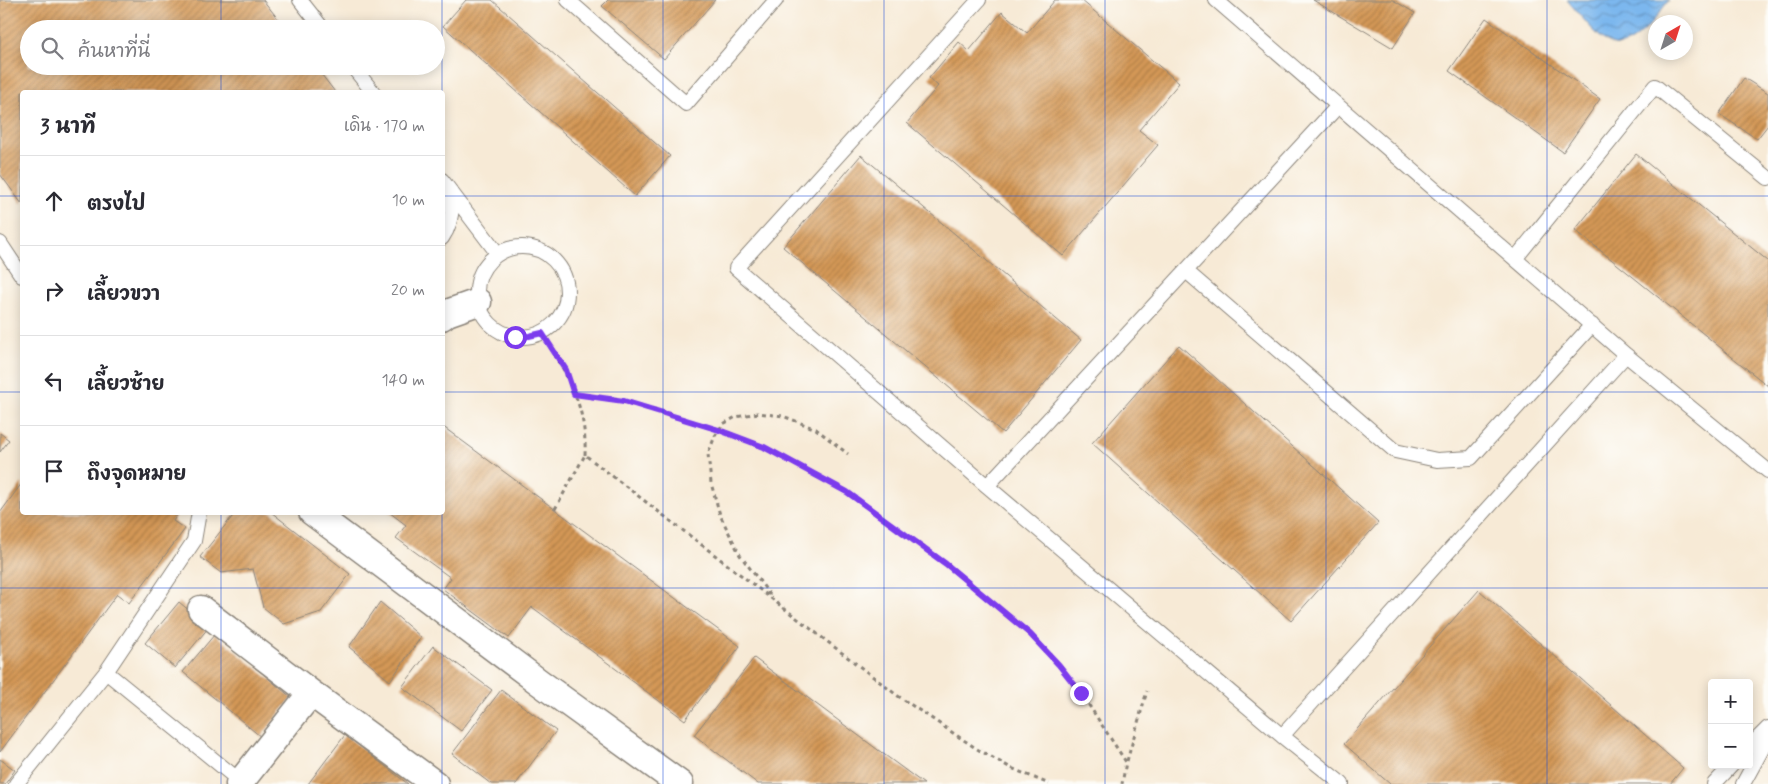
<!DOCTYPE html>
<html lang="th">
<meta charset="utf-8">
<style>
:root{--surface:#fff;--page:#f2f2f3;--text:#2b2b33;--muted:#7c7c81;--line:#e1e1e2}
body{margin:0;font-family:Mynerve,"Playpen Sans Thai",sans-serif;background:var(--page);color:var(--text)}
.controls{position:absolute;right:15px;bottom:15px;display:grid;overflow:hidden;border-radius:5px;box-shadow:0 2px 12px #0003}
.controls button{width:45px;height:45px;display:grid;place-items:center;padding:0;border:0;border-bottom:1px solid var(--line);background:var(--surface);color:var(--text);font:25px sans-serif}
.compass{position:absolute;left:1648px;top:15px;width:45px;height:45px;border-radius:50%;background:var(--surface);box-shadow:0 2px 12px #0003;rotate:39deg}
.stop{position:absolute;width:15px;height:15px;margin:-11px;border:4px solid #7c3aed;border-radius:50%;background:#fff}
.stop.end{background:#7c3aed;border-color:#fff;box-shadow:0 1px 5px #0008}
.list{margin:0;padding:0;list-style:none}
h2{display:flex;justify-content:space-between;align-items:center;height:65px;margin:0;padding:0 20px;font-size:21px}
h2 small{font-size:16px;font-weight:400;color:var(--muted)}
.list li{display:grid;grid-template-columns:32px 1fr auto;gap:15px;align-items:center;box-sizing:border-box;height:90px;padding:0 20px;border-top:1px solid var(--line)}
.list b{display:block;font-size:19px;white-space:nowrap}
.list em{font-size:16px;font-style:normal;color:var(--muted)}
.icon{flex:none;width:28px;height:28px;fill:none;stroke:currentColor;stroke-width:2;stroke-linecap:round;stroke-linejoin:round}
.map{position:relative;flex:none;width:1768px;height:784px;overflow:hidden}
.search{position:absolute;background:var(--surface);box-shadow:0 2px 12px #0003;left:20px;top:20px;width:425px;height:55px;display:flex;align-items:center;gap:12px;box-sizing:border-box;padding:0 18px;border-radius:28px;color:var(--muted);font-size:19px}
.panel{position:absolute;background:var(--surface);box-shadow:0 2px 12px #0003;left:20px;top:90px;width:425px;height:425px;border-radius:5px}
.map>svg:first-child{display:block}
.water{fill:url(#water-waves);stroke:#4c6a85}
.building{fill:url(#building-hatch)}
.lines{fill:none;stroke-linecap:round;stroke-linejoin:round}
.service-casing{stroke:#8a8379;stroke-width:16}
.minor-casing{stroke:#8a8379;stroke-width:29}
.path{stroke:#8a8379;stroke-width:3;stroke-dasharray:4 4;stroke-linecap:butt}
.service{stroke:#fff;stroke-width:14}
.minor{stroke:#fff;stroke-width:26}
.route{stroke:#7c3aed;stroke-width:6}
.grid{fill:none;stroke:#1d4ed8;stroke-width:1;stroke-opacity:0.55}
</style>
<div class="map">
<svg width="1768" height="784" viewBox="0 0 1768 784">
<defs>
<pattern id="water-waves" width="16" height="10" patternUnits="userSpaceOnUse" patternTransform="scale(1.25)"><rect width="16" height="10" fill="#7cb7ee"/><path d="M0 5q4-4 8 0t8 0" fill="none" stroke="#6594c0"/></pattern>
<pattern id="building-hatch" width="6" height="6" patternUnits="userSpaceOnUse" patternTransform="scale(1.25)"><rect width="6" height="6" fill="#d49856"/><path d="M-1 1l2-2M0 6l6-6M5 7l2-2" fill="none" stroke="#ab7b46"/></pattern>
</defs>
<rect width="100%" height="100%" fill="#fdfcf7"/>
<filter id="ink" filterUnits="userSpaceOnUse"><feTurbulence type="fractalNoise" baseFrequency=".02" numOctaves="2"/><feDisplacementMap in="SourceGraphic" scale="10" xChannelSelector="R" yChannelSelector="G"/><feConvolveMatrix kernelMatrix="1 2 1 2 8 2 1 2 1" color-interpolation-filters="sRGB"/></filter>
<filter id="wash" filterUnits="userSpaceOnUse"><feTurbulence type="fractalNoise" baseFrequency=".0096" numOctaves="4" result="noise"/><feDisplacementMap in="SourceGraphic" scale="20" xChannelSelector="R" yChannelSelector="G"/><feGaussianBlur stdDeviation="1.12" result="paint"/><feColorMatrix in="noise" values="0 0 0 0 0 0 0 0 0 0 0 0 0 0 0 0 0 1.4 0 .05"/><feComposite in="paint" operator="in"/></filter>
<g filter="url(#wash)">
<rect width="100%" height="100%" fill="#f7ead6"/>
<path class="water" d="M1567,0H1669C1658,14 1635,50 1614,45C1601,43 1577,11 1567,0Z"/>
<g id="blocks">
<path class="building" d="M0,0H263L286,29H29V66H315L335,92H22V204L0,174Z
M466,0H492L670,156L635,196L443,26Z
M608,0H715L664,59L602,6Z
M1055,0H1081L1179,83L1139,130L1158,145L1063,256L907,123L938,86L929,78L959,42L969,51L1002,12L1027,33Z
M1313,0H1393L1415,13L1393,48Z
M1486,18L1600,99L1563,152L1449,71Z
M1744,78L1768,93V125L1757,139L1719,114Z
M1636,154L1768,261V386L1575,230Z
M861,155L1081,340L1003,433L783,247Z
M1179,345L1378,523L1291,621L1092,443Z
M442,426L740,646L685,720L532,607L509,638L443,589L451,578L396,538L406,525L389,512H442Z
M0,433L9,440L0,452Z
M22,483V512H179L173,521L185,529L129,603L117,594L0,752V513Z
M236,512H271L350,574L321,612L284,624L263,607L253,569L221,573L200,557Z
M1479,590L1683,768L1670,784H1390L1344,744Z
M179,602L209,627L175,668L145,643Z
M380,602L421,637L390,681L349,647Z
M215,634L292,698L261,737L183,672Z
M433,646L492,690L461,731L402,687Z
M754,658L924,784H758L694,735Z
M501,690L556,731L516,784H491L452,754Z
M345,735L408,784H308Z
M0,759L15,770L5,784H0Z"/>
</g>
</g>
<g filter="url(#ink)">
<use href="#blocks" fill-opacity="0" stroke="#8a8379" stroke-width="1"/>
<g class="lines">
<g class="service-casing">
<path id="service" d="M300,0L323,29
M568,0L686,104L776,0
M979,0L736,268L987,486
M1216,0L1626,355L1768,471
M352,66L373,92
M1338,106L987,486L1282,736L1626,355
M442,180L498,254
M442,238C452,224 453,209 451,193
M0,243L22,276
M477 292a45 45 0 1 1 90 0a45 45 0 1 1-90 0Z
M1515,259L1655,86L1768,178
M1186,271L1395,451L1437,460L1471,458L1592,325
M106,672L241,782
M1282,736L1342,784
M1749,747L1768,728
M16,784L106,672L194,541L199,512
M1714,784L1732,765
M1743,784L1768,738"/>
</g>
<g class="minor-casing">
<path id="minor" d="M442,317L447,313L478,302
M312,512L539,682L680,784
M201,609L311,693L435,784
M239,784L311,693"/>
</g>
<path class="path" d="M542,333C567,373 587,406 585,455
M574,394L624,401L719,430L764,447L847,492L946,564L1030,634L1059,665L1081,693L1126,762L1122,784
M555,509L585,455L898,696L977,749L1011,768L1049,784
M770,595L740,555L720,515L711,483L708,454L715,436L723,424L736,417L758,413L783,416L816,429L848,454
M1127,761L1147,691"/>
<use href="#service" class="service"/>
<use href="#minor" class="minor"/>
</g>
</g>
<g class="lines" filter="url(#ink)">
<path class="route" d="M515,337L529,336L542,333L566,370L574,394L624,401L719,430L764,447L847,492L946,564L1030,634L1059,665L1081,693"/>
</g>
<path class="grid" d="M221,0V29M442,0V92M663,0V784M884,0V784M1105,0V784M1326,0V784M1547,0V784M221,66V92M0,196H22M442,196H1768M0,392H22M442,392H1768M221,512V784M442,512V784M0,588H1768"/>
</svg>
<div class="controls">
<button>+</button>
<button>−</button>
</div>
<svg class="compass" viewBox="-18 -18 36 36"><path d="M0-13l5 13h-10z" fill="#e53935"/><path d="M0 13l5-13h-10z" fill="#7c7c81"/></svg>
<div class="stop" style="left:515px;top:337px"></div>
<div class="stop end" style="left:1081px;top:693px"></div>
<div class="search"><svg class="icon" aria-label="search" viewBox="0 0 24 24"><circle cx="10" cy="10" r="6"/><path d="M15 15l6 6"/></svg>ค้นหาที่นี่</div>
<section class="panel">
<h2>3 นาที<small>เดิน · 170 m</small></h2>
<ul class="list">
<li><svg class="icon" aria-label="ahead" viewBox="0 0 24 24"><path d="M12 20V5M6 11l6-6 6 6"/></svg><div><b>ตรงไป</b></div><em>10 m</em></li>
<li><svg class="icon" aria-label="right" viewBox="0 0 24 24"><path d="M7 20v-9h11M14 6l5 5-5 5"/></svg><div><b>เลี้ยวขวา</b></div><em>20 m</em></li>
<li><svg class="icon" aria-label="left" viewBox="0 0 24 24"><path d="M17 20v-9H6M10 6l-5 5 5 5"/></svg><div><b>เลี้ยวซ้าย</b></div><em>140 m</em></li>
<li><svg class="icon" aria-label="arrive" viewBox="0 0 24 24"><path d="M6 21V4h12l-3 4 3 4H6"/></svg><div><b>ถึงจุดหมาย</b></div></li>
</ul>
</section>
</div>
